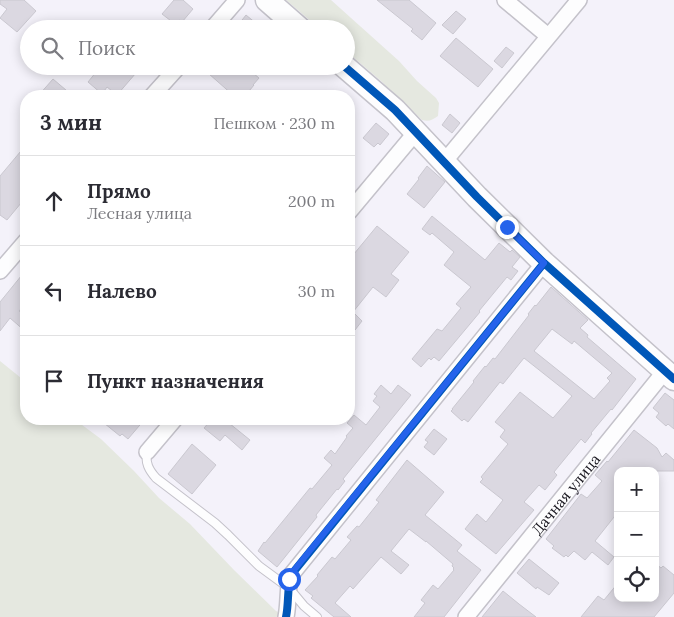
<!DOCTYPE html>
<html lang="ru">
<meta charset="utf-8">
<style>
:root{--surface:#fff;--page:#f7f7f7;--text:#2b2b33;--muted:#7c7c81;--line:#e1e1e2}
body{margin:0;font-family:Lora,serif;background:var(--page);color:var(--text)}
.controls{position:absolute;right:15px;bottom:15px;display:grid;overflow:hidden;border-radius:10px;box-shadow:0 2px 12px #0003}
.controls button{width:45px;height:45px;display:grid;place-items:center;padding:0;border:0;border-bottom:1px solid var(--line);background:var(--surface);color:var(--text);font:25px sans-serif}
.stop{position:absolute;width:15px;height:15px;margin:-11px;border:4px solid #2563eb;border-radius:50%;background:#fff}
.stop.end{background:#2563eb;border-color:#fff;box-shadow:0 1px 5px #0008}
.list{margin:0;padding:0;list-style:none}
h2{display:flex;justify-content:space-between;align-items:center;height:65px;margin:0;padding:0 20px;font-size:21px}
h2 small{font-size:16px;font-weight:400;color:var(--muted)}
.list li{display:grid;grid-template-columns:32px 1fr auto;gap:15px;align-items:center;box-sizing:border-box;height:90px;padding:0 20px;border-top:1px solid var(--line)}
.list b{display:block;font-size:19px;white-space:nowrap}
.list p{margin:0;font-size:16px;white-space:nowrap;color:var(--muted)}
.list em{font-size:16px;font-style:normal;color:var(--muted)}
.icon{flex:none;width:28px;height:28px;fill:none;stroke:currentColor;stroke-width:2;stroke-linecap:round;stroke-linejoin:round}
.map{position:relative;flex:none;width:674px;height:617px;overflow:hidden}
.search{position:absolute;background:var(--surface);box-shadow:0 2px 12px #0003;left:20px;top:20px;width:335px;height:55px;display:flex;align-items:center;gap:12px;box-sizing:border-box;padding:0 18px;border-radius:28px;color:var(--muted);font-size:19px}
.panel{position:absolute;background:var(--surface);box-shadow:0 2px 12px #0003;left:20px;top:90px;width:335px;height:335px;border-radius:20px}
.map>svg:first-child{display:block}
.green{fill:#e5e8e0}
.building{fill:#dbd8e1;stroke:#cac8d0;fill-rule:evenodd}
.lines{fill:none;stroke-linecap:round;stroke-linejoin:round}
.lane-casing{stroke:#c4c2ca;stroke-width:10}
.street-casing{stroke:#c4c2ca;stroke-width:18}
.secondary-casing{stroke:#c4c2ca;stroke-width:25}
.lane{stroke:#fdfdfe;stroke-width:8}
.street{stroke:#fdfdfe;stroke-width:15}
.secondary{stroke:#fdfdfe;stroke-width:22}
.cycleway-casing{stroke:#fefefe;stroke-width:11}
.cycleway{stroke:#0057b8;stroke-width:8}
.route{stroke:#2563eb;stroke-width:6}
.labels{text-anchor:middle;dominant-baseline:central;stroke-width:4;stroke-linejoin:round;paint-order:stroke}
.street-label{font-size:15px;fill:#15131b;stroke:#fefefe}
</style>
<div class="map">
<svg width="674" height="617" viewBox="0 0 674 617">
<rect width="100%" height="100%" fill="#f4f2fa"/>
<path class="green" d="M286,0H331L399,61L417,81L436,98L439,103L438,116C432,120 429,122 422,120L381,81L346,51V29H320Z
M0,361L26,382V419H74L101,439L134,471L159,498L190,524L234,570L276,611L291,617H0Z"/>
<path class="building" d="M0,0H24L36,11L17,32L0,18L7,9L0,4Z
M174,0H183L193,9L182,22L179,20L175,24L162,14Z
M377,0H409L436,23L422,40L411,31L413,29Z
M456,11L466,19L453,34L442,25Z
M246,15L263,29H235Z
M456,38L493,69L478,87L440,56Z
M506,47L514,53L502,68L494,61Z
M101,66H142L117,95L107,87L102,94L88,82Z
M200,66H259L253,73L259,78L253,85H254L245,96H234Z
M53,79L73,96H38Z
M450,114L460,123L452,133L442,125Z
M376,123L389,134L380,145L378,143L374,147L363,138Z
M26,145V197L7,220L0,215V176Z
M427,166L445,182L424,208L407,194L419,179L418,178Z
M432,216L485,260L499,243L510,252L512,250L520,257L512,267L518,271L511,280L507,277L479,311L480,312L439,361L434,357L431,360L429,358L421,367L412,359L437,329L442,331L461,308L456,304L471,287L444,265L454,252L432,233L430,235L422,229Z
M377,226L409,252L391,274L399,280L386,297L373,287L353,312L362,321L355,330L349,324V260Z
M26,270V303L19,311L26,317V332L10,318L0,331V302Z
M551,287L588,320L580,328L588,335L587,337L636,379L612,410L611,409L591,433L592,434L585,443L581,439L554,472L557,475L545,490L539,485L524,502L534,510L496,554L465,529L477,514L486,522L503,500L480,482L483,479L481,477L508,444L500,437L505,430L495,422L520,392L553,418L572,396L524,358L503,384L500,382L468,422L464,419L462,421L451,411L453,409H452L474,382L473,381L485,366L486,367L493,358L495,359L529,315L528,314L535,305L536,306ZM552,329L572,344L574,341L612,373L607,378L610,381L594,399L534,351Z
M381,385L391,394L398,385L411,395L343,479L345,481L338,490L337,489L316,515L317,517L277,567L258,551L264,542L265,543L310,488L312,489L332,465L324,458L331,450L335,454L347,437L346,436L353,428L347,423L354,415L366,425L380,407L373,401L377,396L374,394Z
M665,393L674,400V429L668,424L666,426L656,417L659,413L653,408Z
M99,419H145L128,439L122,434L120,436Z
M212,419H224L250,440L242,450L225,435L220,441L204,428Z
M434,429L447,439L434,455L424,447L428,442L425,440Z
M634,430L657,448L662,457L666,453L674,460V471H618V512L595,541L614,557L608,565L592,552L585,560L574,551L568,557L566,555L564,557L552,548L554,546L546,539L581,494L587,498L602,481L595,475L607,461L608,462Z
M192,444L216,465L192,494L168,474Z
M407,460L444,492L425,515L462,545L457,551L481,570L444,617H414L425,603L421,600L433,585L438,589L454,570L453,569L454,568L452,566L453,564L426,541V542L409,529L391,551L409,565L401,574L381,557L353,589L350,586L335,603L351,617H334L311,598L313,596L305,590L318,576L317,575L332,557L335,559L351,540L347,537L357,526L359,527L379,502L376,500Z
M529,559L559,583L549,595L537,587L536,589L517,573Z
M655,563L661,568L663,566L674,575V593L654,617H581L598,596L604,600L618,583V598H655Z
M503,591L519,604L536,617H482Z"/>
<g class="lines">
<g class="lane-casing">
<path id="lane" d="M147,452C145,463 149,470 156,478L215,523L228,535L259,566L289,588L304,606L317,617"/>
</g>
<g class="street-casing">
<g id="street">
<path d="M505,0L548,36"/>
<path d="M212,29L237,0"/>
<path d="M152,96L179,66"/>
<path d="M444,162L579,0"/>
<path d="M349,212L416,132"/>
<path d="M0,271L26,241"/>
<path d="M147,452L175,419"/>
<path d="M286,617C289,603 287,588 291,575L544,263"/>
<path id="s1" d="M466,617L665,371"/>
</g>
</g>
<g class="secondary-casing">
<path id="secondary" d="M267,0L300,29
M344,66L395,110L477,197L544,263L674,379"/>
</g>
<use href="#lane" class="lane"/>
<use href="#street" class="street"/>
<use href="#secondary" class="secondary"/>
<g class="cycleway-casing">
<path id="cycleway" d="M344,66L395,110L477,197L544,263L674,379
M286,617C289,603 287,588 291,575L544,263"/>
</g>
<use href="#cycleway" class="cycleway"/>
</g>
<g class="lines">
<path class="route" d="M289,579L291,574L295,569L544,263L507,227"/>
</g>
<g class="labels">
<g class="street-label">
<text stroke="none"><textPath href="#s1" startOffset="158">Дачная улица</textPath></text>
</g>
</g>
</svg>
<div class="controls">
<button>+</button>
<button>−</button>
<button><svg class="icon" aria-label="locate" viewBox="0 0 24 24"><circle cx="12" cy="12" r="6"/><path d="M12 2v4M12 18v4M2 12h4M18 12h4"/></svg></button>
</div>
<div class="stop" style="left:289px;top:579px"></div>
<div class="stop end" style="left:507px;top:227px"></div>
<div class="search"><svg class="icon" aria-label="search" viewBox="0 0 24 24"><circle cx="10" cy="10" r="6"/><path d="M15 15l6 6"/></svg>Поиск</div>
<section class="panel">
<h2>3 мин<small>Пешком · 230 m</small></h2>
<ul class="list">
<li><svg class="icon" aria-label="ahead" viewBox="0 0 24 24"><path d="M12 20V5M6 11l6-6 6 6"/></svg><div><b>Прямо</b><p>Лесная улица</p></div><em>200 m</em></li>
<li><svg class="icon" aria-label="left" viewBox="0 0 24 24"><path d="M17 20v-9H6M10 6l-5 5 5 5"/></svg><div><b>Налево</b></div><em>30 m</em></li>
<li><svg class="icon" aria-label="arrive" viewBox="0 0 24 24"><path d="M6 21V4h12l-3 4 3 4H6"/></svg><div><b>Пункт назначения</b></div></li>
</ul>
</section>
</div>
